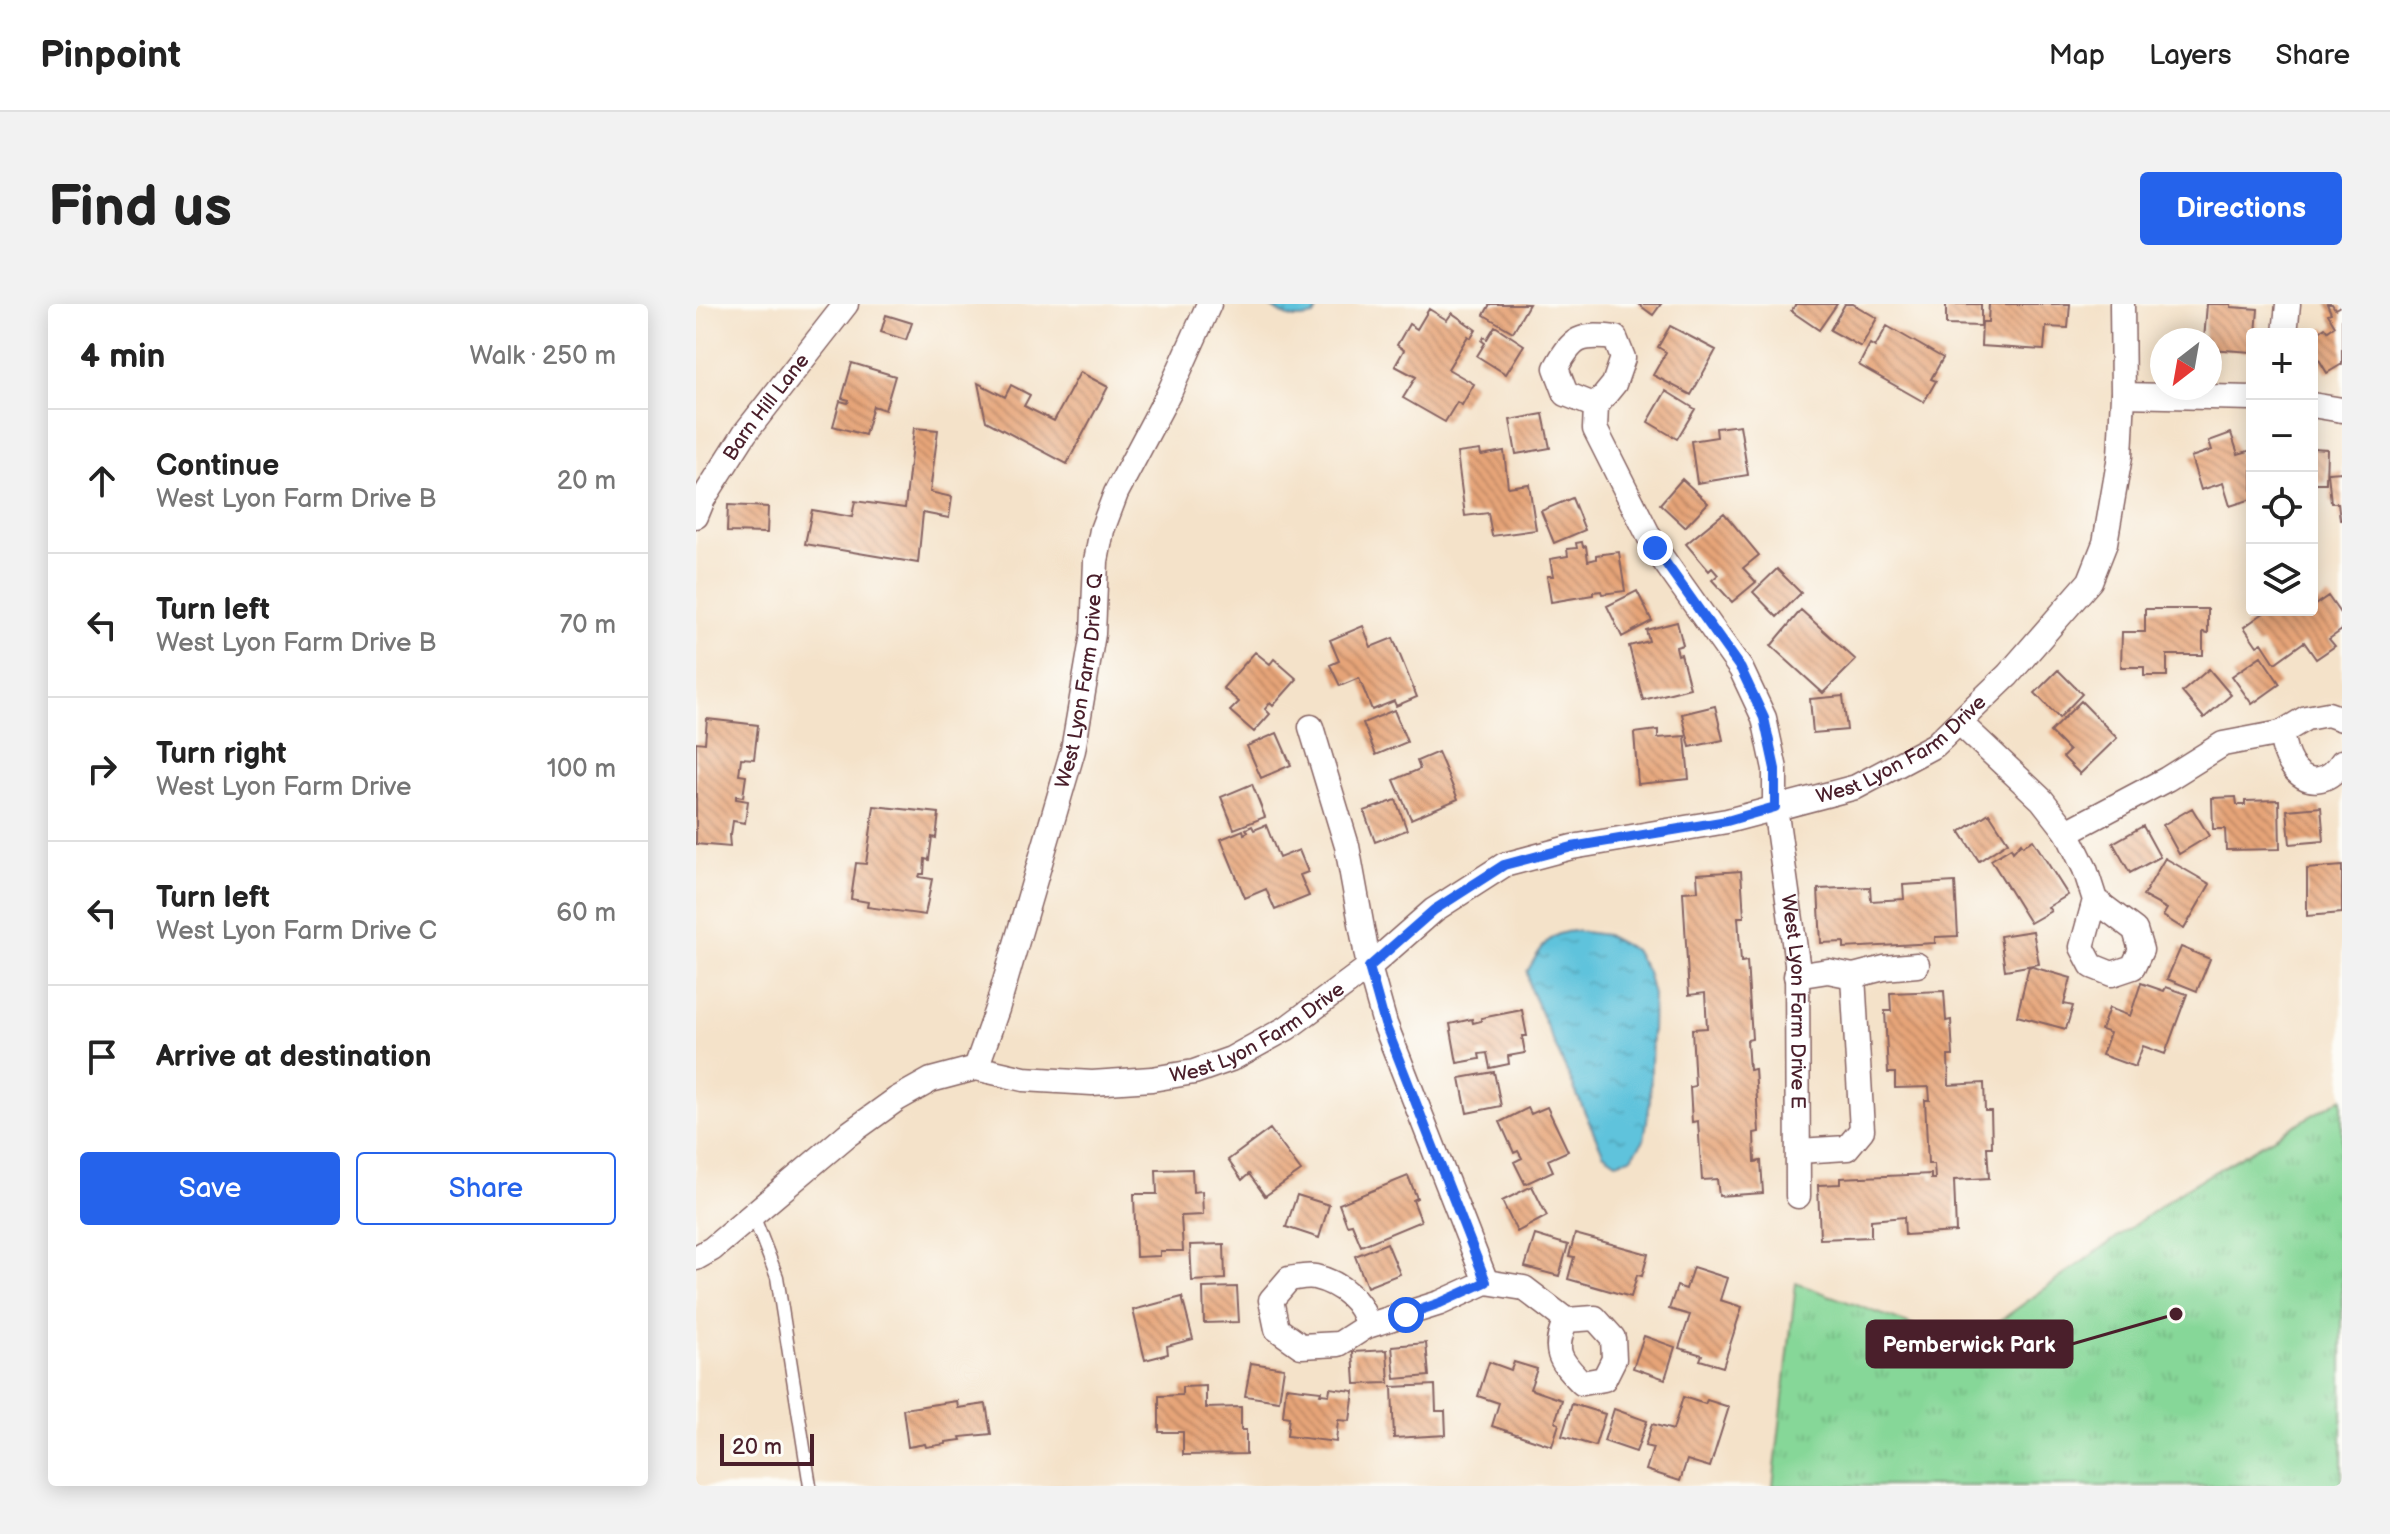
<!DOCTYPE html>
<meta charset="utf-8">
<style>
:root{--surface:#fff;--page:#f2f2f2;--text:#222;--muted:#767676;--line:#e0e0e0;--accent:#2563eb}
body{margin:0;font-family:"Balsamiq Sans",sans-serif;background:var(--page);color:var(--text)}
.controls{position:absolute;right:24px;top:24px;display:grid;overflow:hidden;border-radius:8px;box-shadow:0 4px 20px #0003}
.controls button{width:72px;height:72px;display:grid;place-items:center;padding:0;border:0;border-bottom:2px solid var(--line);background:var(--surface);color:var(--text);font:40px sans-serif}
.compass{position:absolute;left:1454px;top:24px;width:72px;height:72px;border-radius:50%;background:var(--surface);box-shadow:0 4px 20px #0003;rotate:211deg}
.scale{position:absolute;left:24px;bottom:20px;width:94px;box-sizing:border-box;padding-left:8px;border:4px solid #4a1f2b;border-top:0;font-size:22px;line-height:28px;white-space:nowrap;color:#4a1f2b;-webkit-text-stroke:6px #fdfcf7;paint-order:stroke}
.stop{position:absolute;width:24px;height:24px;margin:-18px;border:6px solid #2563eb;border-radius:50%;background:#fff}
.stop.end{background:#2563eb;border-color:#fff;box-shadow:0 2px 8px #0008}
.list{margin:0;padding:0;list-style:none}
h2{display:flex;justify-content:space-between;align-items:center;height:104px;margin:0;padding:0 32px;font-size:34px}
h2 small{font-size:26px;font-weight:400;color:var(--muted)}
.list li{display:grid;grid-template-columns:52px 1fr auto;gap:24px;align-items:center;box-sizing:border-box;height:144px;padding:0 32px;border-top:2px solid var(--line)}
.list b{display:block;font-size:30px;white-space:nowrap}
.list p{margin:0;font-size:26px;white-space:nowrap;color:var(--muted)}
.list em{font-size:26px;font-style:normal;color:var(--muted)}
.actions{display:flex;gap:16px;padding:24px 32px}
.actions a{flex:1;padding:18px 0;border:2px solid var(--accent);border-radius:8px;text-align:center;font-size:28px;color:var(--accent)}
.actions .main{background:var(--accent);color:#fff}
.icon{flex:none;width:44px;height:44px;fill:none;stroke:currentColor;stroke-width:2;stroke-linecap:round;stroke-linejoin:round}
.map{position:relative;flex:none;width:1646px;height:1182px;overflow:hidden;border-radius:8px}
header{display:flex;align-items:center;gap:48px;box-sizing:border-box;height:112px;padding:0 40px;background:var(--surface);border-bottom:2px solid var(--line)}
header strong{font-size:38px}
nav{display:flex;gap:44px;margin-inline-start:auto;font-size:28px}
.intro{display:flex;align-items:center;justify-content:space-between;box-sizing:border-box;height:192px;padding:0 48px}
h1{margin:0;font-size:56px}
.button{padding:20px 36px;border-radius:8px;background:var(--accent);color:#fff;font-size:28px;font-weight:700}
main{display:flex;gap:48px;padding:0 48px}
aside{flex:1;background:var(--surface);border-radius:8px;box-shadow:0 4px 20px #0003}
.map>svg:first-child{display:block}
.park{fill:url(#park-tufts);stroke:#687b62;stroke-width:2}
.water{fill:url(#water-ripples);stroke:#547184;stroke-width:2}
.building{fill:url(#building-back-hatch)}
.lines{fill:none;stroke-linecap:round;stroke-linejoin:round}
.service-casing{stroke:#866362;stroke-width:15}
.minor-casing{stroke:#866362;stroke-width:27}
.service{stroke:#fff;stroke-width:12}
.minor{stroke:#fff;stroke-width:24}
.route{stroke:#2563eb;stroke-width:10}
.labels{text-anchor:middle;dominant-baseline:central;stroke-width:8;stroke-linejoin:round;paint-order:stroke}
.street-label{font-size:20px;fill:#4a1f2b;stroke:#fdfcf7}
.leader{fill:none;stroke:#4a1f2b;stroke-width:3}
.callout-dot{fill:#4a1f2b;stroke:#fdfcf7;stroke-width:3}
.callout{fill:#4a1f2b;stroke:#4a1f2b;stroke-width:3}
.callout-label{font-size:22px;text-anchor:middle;font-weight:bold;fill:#fff}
</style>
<header>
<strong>Pinpoint</strong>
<nav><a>Map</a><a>Layers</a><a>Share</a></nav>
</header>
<div class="intro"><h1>Find us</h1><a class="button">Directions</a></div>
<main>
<aside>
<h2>4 min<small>Walk · 250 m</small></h2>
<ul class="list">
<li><svg class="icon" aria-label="ahead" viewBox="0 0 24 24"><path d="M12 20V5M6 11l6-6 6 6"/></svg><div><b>Continue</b><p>West Lyon Farm Drive B</p></div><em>20 m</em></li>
<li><svg class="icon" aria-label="left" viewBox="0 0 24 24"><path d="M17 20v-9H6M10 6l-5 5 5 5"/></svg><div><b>Turn left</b><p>West Lyon Farm Drive B</p></div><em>70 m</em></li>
<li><svg class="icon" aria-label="right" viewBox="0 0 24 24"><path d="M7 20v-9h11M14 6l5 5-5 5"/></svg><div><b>Turn right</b><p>West Lyon Farm Drive</p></div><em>100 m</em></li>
<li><svg class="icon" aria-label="left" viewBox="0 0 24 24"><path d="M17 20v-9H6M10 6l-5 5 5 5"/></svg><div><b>Turn left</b><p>West Lyon Farm Drive C</p></div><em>60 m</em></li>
<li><svg class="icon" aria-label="arrive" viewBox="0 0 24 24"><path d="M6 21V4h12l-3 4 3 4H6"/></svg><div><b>Arrive at destination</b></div></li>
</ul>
<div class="actions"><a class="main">Save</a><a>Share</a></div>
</aside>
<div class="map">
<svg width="1646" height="1182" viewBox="0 0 1646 1182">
<defs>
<pattern id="park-tufts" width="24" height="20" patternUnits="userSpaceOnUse" patternTransform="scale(2)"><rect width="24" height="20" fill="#86d798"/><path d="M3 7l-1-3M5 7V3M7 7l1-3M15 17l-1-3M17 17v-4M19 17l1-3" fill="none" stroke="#75b883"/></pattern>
<pattern id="water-ripples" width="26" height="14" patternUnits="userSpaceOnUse" patternTransform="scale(2)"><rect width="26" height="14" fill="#5ec3dc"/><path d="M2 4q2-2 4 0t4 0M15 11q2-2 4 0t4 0" fill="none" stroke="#53a7bd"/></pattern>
<pattern id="building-back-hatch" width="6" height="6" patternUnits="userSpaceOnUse" patternTransform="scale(2)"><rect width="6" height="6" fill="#e6a478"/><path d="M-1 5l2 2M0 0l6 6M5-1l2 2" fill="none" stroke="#bc8563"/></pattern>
</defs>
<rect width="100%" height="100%" fill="#fdfcf7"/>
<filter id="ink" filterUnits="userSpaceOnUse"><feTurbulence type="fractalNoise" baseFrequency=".0125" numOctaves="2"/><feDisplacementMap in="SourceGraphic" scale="16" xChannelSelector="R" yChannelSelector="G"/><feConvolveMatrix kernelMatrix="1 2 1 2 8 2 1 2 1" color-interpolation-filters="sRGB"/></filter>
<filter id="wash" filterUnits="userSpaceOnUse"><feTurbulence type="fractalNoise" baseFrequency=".006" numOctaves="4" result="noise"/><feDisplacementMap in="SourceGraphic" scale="32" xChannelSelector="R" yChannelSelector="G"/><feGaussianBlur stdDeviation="1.8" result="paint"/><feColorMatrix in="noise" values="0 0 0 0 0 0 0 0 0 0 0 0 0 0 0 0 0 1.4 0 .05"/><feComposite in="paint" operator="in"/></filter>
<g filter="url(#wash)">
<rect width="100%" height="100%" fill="#f4e2c9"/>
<path class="park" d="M1646,794V1182H1077L1100,979L1270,1041L1487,886Z"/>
<path class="water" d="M570,0H624L618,12C594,17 590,14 570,0Z
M879,627L910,631L938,646L951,668L957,691L954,798L948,836L935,854L920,858L907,849L834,685L831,668C843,647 852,627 879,627Z"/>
<g id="blocks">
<path class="building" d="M794,0H833L817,28L788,11Z
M942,0H965L957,11Z
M1100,0H1141L1123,26L1095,7Z
M1149,0H1157L1181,14L1165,43L1134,26Z
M1250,0H1285V22L1250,21Z
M1293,0H1374L1372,24L1350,23L1348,46L1285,42L1286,18H1292Z
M1511,0H1535V3L1562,5L1560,30H1556V48L1514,45V36H1508Z
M1631,0H1636L1639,5L1646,1V60L1631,69L1616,44V32L1629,23L1632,27L1639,22L1632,10L1635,9Z
M733,5L751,16L756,9L780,26L775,34L772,32L752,65L778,80L766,101L761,98L749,118L707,94L720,73L699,62L708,46L701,41L713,20L721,25Z
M190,11L216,19L210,36L185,28Z
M799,22L828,41L810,70L781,52L789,39L786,37L788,33L791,35Z
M974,22L1020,46L995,91L957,71L970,48L962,43Z
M1191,22L1247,54L1235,75L1240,77L1228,98L1163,61L1174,40L1179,43Z
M156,59L199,72L189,106L177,102L169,131L137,122L144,97L152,99L153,96L146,94Z
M384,68L412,83L371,160L290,117L282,79L309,93L315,81L334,91L328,102L358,117Z
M970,87L999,105L981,135L952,118Z
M847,110L854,144L820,150L814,116Z
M1044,121L1052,171L1001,179L995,137L1021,133L1020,124Z
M218,124L242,126L234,188L256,193L253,214L227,209L222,259L109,240L116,206L156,213L159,197L209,204Z
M1535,129L1542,150L1556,146V195L1534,202L1527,179L1505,186L1495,153L1516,146L1513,137Z
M1616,144L1631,145L1630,179H1616Z
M784,146L785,151L808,147L812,183L833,180L840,226L796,232L792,209L769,212L761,149Z
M1646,168V216H1644L1642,199H1635L1632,169Z
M986,175L1012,199L989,223L964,200Z
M876,194L889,226L858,239L845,207Z
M32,201L72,203L71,229L31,228Z
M1028,209L1063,251L1047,264L1060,278L1036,298L1016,276L1022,271L1016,264L1013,267L990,240Z
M886,238L887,243L890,242L892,257L900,255V251L923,248L929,287L906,290L905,287L897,288V291L855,298L851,272H857L854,255L872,252L871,245L881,244L880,239Z
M1081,265L1105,289L1081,313L1057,288Z
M941,287L956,317L926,333L911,302Z
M1632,292L1646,312V326L1633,335L1639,342L1620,355L1608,338L1579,359L1566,339L1561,342L1548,323L1572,306H1616V303Z
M1449,305H1512V329L1507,328V351H1471V372H1448V363H1425L1426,328H1449Z
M1105,306L1160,356L1127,389L1075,342Z
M981,318L987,341L980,343L982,351L985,350L994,384L947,396L933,342L953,337L950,326Z
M667,322L675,343L697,334L721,393L700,402L698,397L676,406L663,374L644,382L634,361L643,357L634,336Z
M559,348L574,360L578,355L601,375L577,402L574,399L569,405L574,410L558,428L534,407L543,398L527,384Z
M1565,352L1584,380L1556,400L1536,372Z
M1513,365L1535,391L1508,414L1486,388Z
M1362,366L1386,390L1363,414L1339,389Z
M1147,392L1151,426L1117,429L1114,395Z
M1385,397L1421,434L1384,470L1367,453L1373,447L1354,428Z
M1019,402L1027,436L994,443L986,410Z
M698,406L711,438L680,451L667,419Z
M11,415L62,421L58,455L45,454L43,471L50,472L47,493L40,492V495L52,497L49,519L37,517L35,531H33L34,543L0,540V438L9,439Z
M962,426V434L989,432L993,475L942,480L938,429Z
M581,429L595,461L565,474L551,442Z
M742,448L762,495L715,515L698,476L724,465L721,457Z
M556,480L569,513L538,525L525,493Z
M1540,493L1541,501H1549V497L1583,496L1584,545L1530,546L1529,525H1517L1516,494Z
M700,496L711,526L679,538L668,507Z
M178,502L243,509L240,534L236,533L233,556L229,555L228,570H224L223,573L236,575L229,611L171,603L172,598L155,595L160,559L170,560Z
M1625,503L1628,537L1594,540L1591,506Z
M1496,504L1513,532L1483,550L1467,521Z
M1293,509L1312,538L1283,557L1264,528Z
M570,521L583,554L603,546L612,568L604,571L613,592L579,606L570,585L549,594L525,535L547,526L548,530L552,528L550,525L556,522L558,526Z
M1447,522L1464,553L1434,569L1417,539Z
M1337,536L1372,591L1352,603L1355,607L1334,619L1295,556L1315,544L1317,548L1325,539L1327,542Z
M1469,554L1514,580L1488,625L1467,612L1471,605L1447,592Z
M1646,562V609L1611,612V565Z
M1045,567L1048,613H1042L1045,658L1051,657L1056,735L1051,736L1053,766L1059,765L1063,828L1058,829L1059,858L1065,857L1067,889L1023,892L1021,875L1006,876L1002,817L996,818L994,783L999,782L996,725L1011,724L1009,689L993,691L987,588L1002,587L1001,570Z
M1259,578L1262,632L1239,633V639L1148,644V638L1125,639L1122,585L1174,583L1175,597L1208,595L1207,581Z
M1337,627L1343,660L1309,666L1304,632Z
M1485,643L1514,655L1501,687L1471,675Z
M1333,662L1375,674L1368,700L1377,702L1370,725L1321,712Z
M1445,679L1468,687L1470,683L1491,690L1469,750L1447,742L1439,763L1406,751L1414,729L1405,726L1413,704L1434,712Z
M1248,687L1250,717L1255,716L1257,752H1252L1253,781L1288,779L1289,807H1295L1296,843H1291L1293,874L1258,876L1260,928L1209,931L1208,913L1175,916V933L1124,935L1122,881L1144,880V874L1235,870V875H1239L1238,860H1232L1229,796H1234L1233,783L1199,784V769H1192L1189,707H1195L1194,689Z
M826,706L831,732H826L829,749L812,752L813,760L794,764L791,749L783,750L784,755L761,759L754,720L776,715L777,719L785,717V714Z
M798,768L805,802L771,809L764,774Z
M851,803L872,847L852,856L857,867L829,880L818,858L826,854L822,847L818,849L804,818L832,804L835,810Z
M574,825L605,867L569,892L553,870L546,876L532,856Z
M496,865L497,888L506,887L507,911L485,912L487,947H464V952L440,953L438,890H461L460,866Z
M712,872L721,894L717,896L725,917L665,942L656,920L651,921L643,900Z
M836,882L851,912L821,928L806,897Z
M601,891L633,901L623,934L590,923Z
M879,930L952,950L946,972L941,971L935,993L872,975L878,953L873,952Z
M839,931L872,941L863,972L829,963Z
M691,939L704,970L671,983L659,952Z
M528,940L529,975L496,977L494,941Z
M997,963L1031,974L1024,996L1046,1003L1027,1063L1004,1056L1006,1051L983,1044L994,1011L973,1005L981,982L990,985Z
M541,983L543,1018L508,1019L507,984Z
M486,993L497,1035L471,1042L472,1050L449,1056L437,1006Z
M948,1032L979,1043L969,1075L937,1064Z
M730,1039L733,1072L699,1075L696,1042Z
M691,1046L693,1079L659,1080L657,1048Z
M793,1058L815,1066L818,1058L841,1065L834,1085L866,1096L859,1118L863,1120L856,1142L796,1122L803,1099L782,1092Z
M555,1059L588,1064L583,1097L549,1092Z
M739,1081L740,1107H749L750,1131L698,1134L696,1083Z
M510,1082V1104L545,1103V1126H550V1150L487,1151V1128H463V1092L486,1091V1083Z
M590,1083L625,1087L624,1090L633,1091L634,1084L658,1087L654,1117L642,1116L640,1138L591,1132L593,1113L587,1112Z
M987,1093L1009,1100L1011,1096L1033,1103L1014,1163L991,1156L984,1177L950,1166L957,1144L949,1142L956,1120L977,1126Z
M261,1097L262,1104L290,1100L295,1130L264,1133L265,1136L250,1138V1140L230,1143L229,1140L212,1143L207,1105Z
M876,1100L909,1110L899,1142L866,1132Z
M918,1105L951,1117L940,1148L908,1137Z"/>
</g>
</g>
<g filter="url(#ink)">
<use href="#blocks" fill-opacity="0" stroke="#866362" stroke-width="2"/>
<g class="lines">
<g class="service-casing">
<path id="service" d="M57,911L81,973L114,1182"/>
</g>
<g class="minor-casing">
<g id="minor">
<path d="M1589,30L1592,0"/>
<path d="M1427,91L1556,94"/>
<path d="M1616,101L1646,106"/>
<path id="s1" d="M900,102L870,90L860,64C877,33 884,30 919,34L927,54L918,80L900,102L899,125L959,244L1045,365L1068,414L1079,465V503L1101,659L1102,892"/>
<path id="s2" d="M0,212L7,195L49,129L150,0"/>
<path d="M1264,419L1346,496L1371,528"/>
<path d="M615,423L651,542L673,663L689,720L790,978"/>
<path d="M1585,429C1587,440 1589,451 1595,460C1610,484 1633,478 1646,458"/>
<path d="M1399,596L1439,626L1445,646L1437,663L1416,670L1396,662L1386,643L1399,596L1389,565L1371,528L1471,475L1527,440L1585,429L1610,414L1632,410L1646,415"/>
<path d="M1100,672L1132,667L1157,672L1166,826L1151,844L1103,847"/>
<path d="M1157,672L1188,664L1221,661"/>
<path id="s3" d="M280,764L301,705L377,446L397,330L400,257L406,226L420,189L474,87L513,0"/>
<path id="s4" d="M0,954L16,945L151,831L201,795L235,776L280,764L328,775L396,779L456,775L498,768L535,755L591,724L673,663L738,606L808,561L876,543L1031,517L1160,483L1239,441L1312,371L1394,277L1409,239L1424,152L1427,91L1426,0"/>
<path d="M671,1022C667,997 644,979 619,973C611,971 601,974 593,975L575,996L581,1025L605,1042L643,1040L671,1022L744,999L790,978L828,984L870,1016L899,1014L917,1034L918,1055L908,1075L886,1079C863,1056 856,1047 870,1016"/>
</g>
</g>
<use href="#service" class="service"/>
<use href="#minor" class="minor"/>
</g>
</g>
<g class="lines" filter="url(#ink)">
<path class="route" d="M710,1011L744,999L790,978L689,720L673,663L738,606L808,561L876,543L1031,517L1079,503V465L1068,414L1045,365L959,244"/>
</g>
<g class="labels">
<g class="street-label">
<text stroke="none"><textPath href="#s2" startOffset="130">Barn Hill Lane</textPath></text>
<text stroke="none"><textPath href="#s3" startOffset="402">West Lyon Farm Drive Q</textPath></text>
<text stroke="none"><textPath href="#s4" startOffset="1356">West Lyon Farm Drive</textPath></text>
<text stroke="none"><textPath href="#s1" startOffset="856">West Lyon Farm Drive E</textPath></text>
<text stroke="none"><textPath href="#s4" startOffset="636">West Lyon Farm Drive</textPath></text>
</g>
</g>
<path class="leader" d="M1480 1010L1376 1040"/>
<circle class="callout-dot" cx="1480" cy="1010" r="8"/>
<rect class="callout" x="1171" y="1017" width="205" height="46" rx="8"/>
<g class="callout-label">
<text x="1273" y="1048">Pemberwick Park</text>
</g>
</svg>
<div class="controls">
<button>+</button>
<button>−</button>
<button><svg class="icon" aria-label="locate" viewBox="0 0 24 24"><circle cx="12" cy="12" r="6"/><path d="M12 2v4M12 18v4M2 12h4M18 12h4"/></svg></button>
<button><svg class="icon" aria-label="layers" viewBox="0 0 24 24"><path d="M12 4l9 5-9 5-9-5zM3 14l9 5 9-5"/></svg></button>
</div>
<svg class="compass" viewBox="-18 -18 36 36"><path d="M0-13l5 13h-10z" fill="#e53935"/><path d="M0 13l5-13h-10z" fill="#767676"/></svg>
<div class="scale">20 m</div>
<div class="stop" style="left:710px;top:1011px"></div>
<div class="stop end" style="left:959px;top:244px"></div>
</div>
</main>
